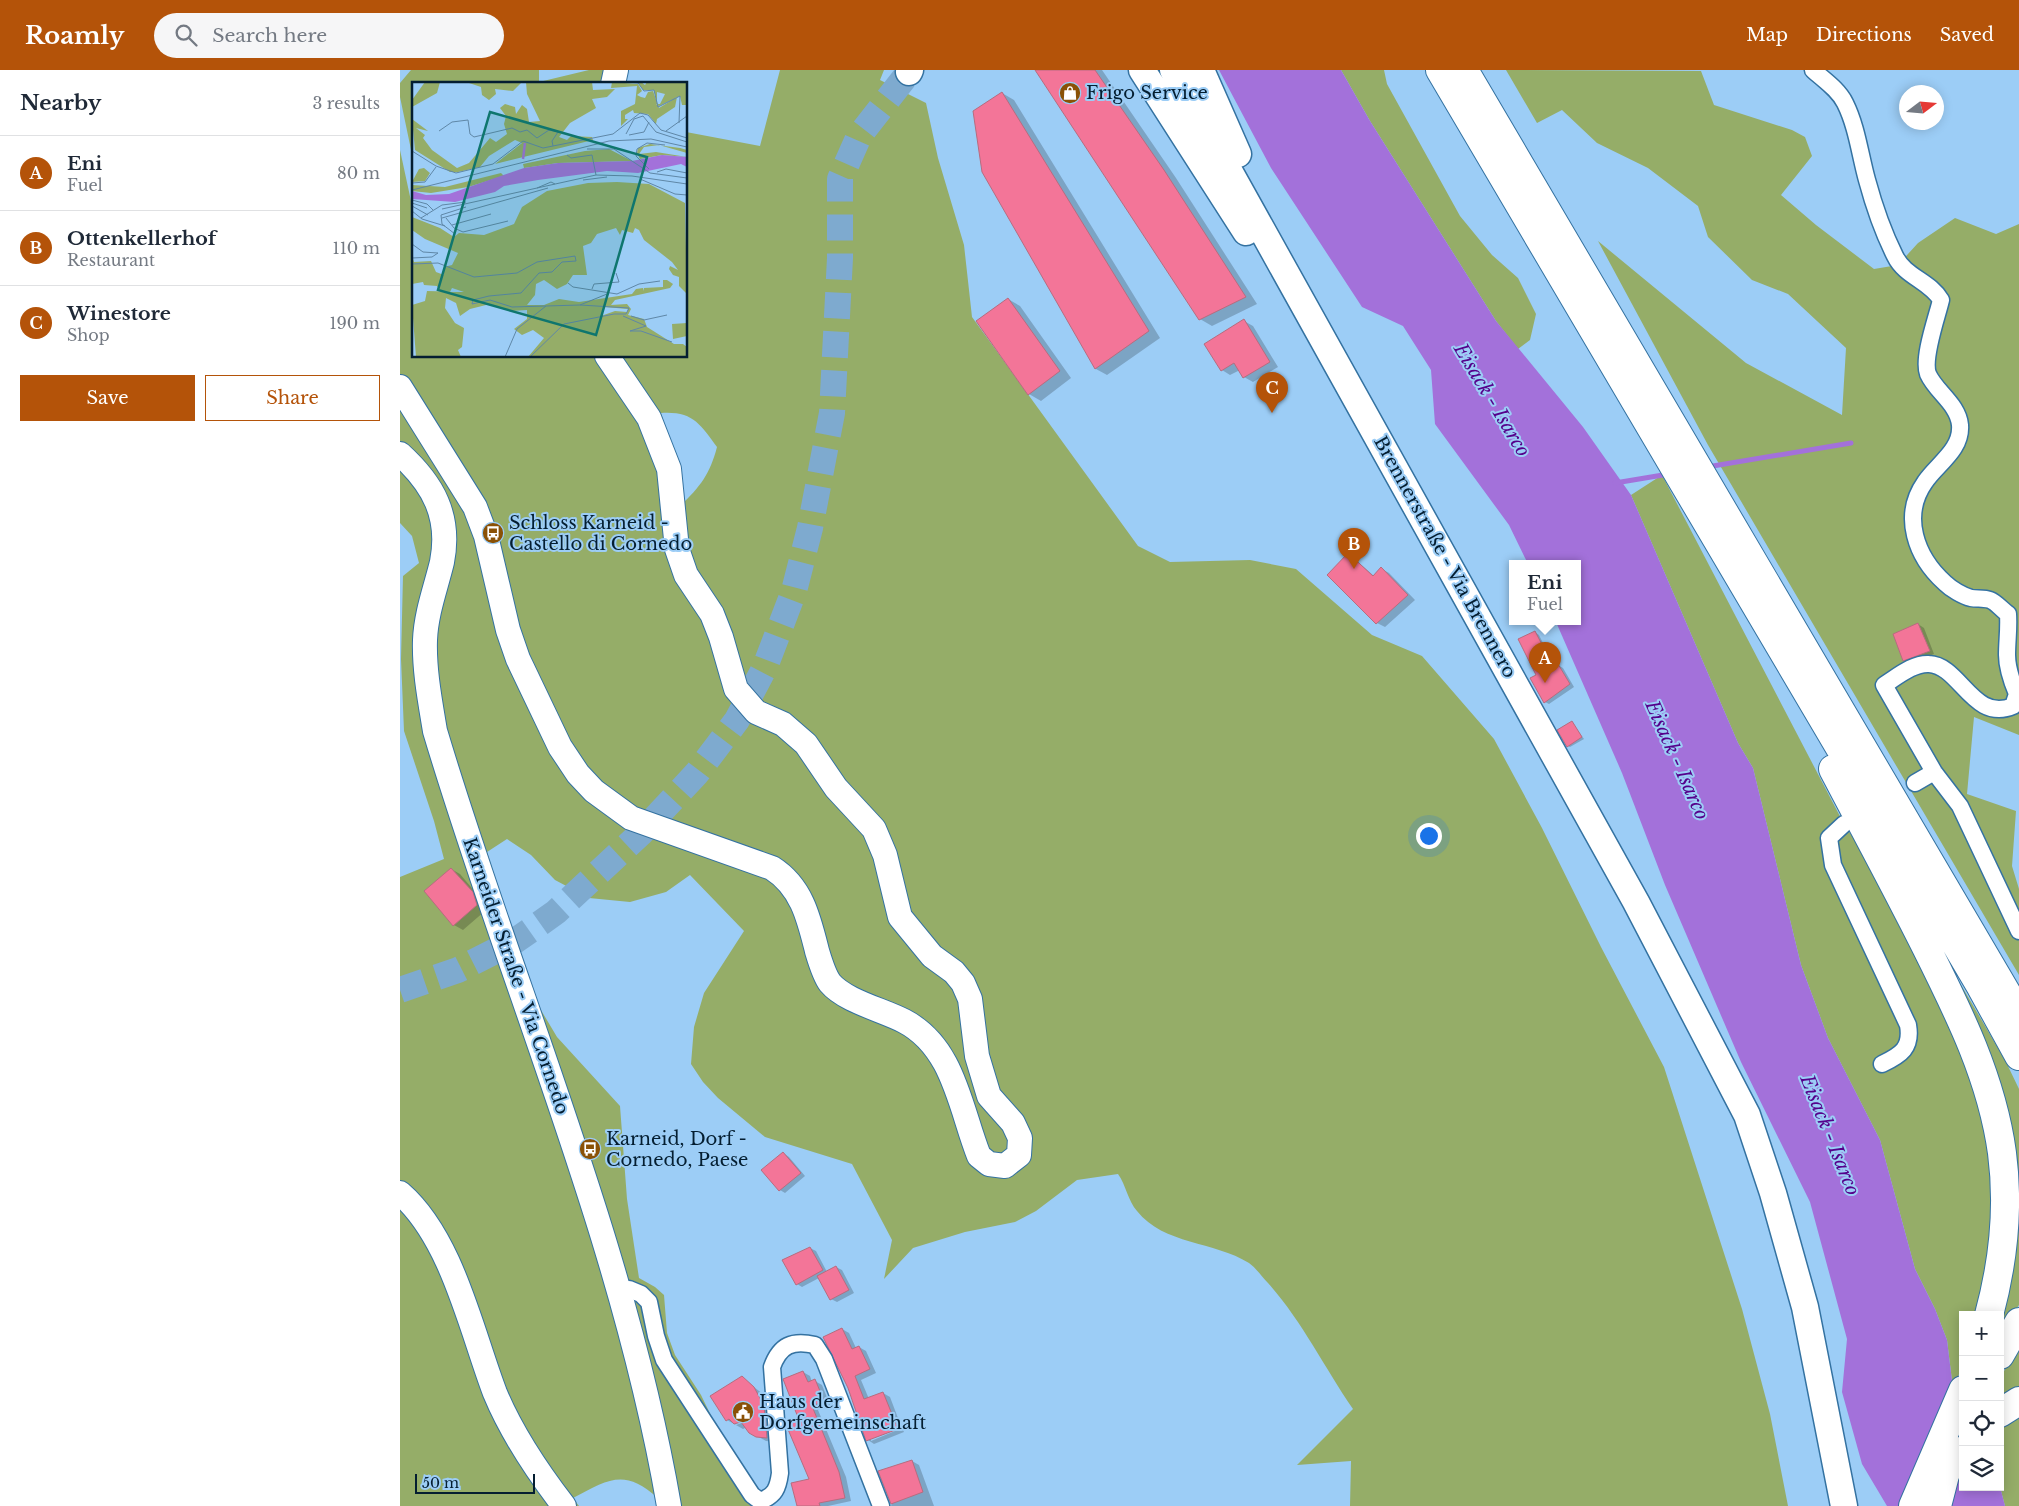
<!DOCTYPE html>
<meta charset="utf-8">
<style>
:root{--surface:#fff;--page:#f6f6f7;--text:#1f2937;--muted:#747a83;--line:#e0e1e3;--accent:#b45309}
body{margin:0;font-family:"Libre Baskerville",serif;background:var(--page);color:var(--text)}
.controls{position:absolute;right:15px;bottom:15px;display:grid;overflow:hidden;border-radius:0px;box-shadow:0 2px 12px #0003}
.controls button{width:45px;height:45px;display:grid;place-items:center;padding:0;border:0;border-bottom:1px solid var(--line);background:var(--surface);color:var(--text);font:25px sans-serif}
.compass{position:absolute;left:1499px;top:15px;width:45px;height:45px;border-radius:50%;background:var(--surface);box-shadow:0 2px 12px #0003;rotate:74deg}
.scale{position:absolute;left:15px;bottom:12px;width:120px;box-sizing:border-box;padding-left:5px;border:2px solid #041e31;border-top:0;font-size:14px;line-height:18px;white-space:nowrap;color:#041e31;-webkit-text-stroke:4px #9ccdf6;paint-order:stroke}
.you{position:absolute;left:1028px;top:765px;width:18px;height:18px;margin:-12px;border:4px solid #fff;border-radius:50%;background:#1a73e8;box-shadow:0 0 0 8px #1a73e833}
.badge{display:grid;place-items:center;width:32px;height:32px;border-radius:50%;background:var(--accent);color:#fff;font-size:16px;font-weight:700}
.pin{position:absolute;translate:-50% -41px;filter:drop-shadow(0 1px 2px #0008)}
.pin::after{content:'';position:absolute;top:26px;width:18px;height:15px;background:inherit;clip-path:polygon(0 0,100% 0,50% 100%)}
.popup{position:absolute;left:1109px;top:490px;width:72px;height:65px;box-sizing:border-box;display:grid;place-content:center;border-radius:0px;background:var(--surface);filter:drop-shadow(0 1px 4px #0005);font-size:16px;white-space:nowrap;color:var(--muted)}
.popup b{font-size:19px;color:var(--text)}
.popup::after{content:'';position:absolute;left:50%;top:100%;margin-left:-10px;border:10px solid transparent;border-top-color:var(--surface)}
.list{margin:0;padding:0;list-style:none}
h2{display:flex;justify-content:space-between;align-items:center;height:65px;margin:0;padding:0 20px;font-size:21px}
h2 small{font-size:16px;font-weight:400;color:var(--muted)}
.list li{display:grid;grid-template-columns:32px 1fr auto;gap:15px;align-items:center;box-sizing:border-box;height:75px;padding:0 20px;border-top:1px solid var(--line)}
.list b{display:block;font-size:19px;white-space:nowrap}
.list p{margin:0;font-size:16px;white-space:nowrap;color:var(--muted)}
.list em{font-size:16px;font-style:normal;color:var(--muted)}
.actions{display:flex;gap:10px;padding:15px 20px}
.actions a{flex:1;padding:11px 0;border:1px solid var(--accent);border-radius:0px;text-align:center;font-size:18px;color:var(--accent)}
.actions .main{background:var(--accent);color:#fff}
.icon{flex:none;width:28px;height:28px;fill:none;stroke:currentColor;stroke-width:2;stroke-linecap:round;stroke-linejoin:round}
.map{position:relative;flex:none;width:1619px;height:1436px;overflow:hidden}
header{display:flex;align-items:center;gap:30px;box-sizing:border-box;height:70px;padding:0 25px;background:var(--accent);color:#fff}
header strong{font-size:24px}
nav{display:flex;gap:28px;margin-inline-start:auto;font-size:18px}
.search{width:350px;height:45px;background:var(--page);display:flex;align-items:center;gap:12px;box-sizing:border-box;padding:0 18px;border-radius:28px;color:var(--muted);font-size:19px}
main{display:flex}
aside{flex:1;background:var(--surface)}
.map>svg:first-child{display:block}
.green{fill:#95ad68;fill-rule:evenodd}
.water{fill:#a371da}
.shadow{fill:#0003;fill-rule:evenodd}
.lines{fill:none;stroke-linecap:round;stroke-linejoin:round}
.stream{stroke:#a371da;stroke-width:5}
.building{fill:#f37598;stroke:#b76c7f}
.primary-tunnel{stroke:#7eaacf;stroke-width:26;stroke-dasharray:26 13;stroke-linecap:butt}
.street-casing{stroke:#3472a1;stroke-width:19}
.secondary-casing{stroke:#3472a1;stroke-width:26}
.primary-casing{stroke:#3472a1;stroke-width:29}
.highway-casing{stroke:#3472a1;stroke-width:30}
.street{stroke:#fff;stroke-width:16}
.secondary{stroke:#fff;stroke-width:24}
.primary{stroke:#fff;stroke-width:26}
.highway{stroke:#fff;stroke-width:28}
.labels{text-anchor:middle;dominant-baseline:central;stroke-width:4;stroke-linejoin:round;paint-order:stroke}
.poi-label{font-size:18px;fill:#041e31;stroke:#9ccdf6;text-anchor:start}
.street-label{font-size:18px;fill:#041e31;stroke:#9ccdf6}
.water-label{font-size:19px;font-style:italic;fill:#55018b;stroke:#9ccdf6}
.inset-river{fill:none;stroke:#a371da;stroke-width:2.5}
.inset-road{fill:none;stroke:#5f87a7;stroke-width:1}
.view{fill:#0f766e;fill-opacity:0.15;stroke:#0f766e;stroke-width:2.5}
.inset-edge{fill:none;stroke:#041e31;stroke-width:2.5}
</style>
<header>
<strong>Roamly</strong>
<div class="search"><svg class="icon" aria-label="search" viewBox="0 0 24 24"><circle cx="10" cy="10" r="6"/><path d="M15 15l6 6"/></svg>Search here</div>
<nav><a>Map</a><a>Directions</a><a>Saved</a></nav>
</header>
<main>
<aside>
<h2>Nearby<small>3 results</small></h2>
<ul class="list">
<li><span class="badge">A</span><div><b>Eni</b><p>Fuel</p></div><em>80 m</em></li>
<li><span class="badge">B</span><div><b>Ottenkellerhof</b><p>Restaurant</p></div><em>110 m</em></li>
<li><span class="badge">C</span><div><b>Winestore</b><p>Shop</p></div><em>190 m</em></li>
</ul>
<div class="actions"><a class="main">Save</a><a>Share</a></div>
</aside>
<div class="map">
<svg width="1619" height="1436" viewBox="0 0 1619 1436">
<rect width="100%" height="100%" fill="#9ccdf6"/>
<path class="green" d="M11,0H139V12L189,0H211L225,14H14V94L0,27V13Z
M380,0H484L480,10L526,33L538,88L564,175L572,247L738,476L770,492L850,490L896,499L972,565L1022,586L1094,669L1142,758L1201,877L1264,997L1342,1239L1370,1344L1388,1436H950L951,1391L897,1395L953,1339C924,1297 902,1251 868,1213C862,1207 856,1198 849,1193C814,1171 764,1175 737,1141C728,1131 726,1115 718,1104L677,1110L636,1141L615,1152L565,1162L513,1178L484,1209L492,1170L452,1094L365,1067L318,1028L303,1012L291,994L294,957L304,923L344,861L290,805L266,822L230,832L189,828L155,810L131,785L107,769L87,782L132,925L157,967L220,1036L227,1129L239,1208L255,1217L264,1225L267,1263L275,1285L301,1325L355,1436H259L258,1428C224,1398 209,1409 173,1428L179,1436H0V807L44,789L34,751L4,661L1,589L3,506L19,493L12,466L0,453V80L14,145V286H286V62L360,76ZM261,343C293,341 300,354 317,377C310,404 300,417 281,435L279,400Z
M941,0H984L987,14L1060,146L1092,185L1118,208L1136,244L1130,270L1118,279L1096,251L970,51Z
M1106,0L1301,1L1314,35L1392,60L1405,67L1412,86L1381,125L1416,155L1474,199L1498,195L1518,173L1555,148L1596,164L1619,154V665L1574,647L1567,724L1616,741L1612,796L1619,819V905L1308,375L1198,171L1346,293L1442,345L1446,278L1388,224L1352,210L1308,167L1298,136L1248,98L1197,73L1162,40L1137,53Z
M1262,405L1444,754L1477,804L1525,895L1586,1047L1592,1090V1180L1579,1245H1563V1294L1553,1319L1547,1270L1535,1239L1515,1199L1480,1070L1428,968L1401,895L1353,698L1338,673L1231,425Z
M1546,889L1606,992L1619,1019V1235L1600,1263V1245L1613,1152Z
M1619,1272V1322L1600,1332V1309Z
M1619,1339V1436H1605L1600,1417V1355Z"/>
<path class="water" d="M819,0H941L970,51L1096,251L1183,357L1231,425L1338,673L1353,698L1401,895L1428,968L1480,1070L1515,1199L1535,1239L1547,1270L1553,1319L1563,1335V1417H1600L1605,1436H1487L1462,1394L1442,1322L1447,1269L1410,1132L1341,992L1265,815L1222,703L1156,552H1178V494H1128L1109,455L1035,354L1031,300L1003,256L962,237L871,98Z"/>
<path class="shadow" d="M636,0H702L776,108L857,234L812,256L800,249Z
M602,23L614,30L760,268L707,305L696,299Z
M608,229L620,236L671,308L641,331L629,324Z
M844,251L853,256L878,297L853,312L844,307L840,300L830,305L822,300Z
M949,484L974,506L982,499L989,503L1015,530L985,557L977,553Z
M1518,554L1524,558L1534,584L1510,593L1504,590Z
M1135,562L1139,565L1155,597L1158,595L1163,598L1174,617L1149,634L1145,632L1138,606Z
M1172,653L1184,669L1170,677L1168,676Z
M51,799L60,804L81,829L85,841L63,860L54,855Z
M383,1083L389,1087L405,1106L385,1123L380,1120Z
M410,1178L416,1181L427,1202L436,1197L442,1200L454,1223L437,1232L431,1229L419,1208L402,1217L397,1214L383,1190Z
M442,1259L449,1263L456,1278L459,1277L466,1281L476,1303L461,1310L469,1329L483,1323L490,1327L501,1356L471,1368V1371L502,1358L504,1362L474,1374L468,1370Z
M403,1302L410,1306L412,1312L415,1311L422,1315L430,1335L418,1340L446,1407L451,1431L428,1436H398L410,1409L400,1350Z
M342,1308L363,1324L372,1342L376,1372L366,1371L350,1362L347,1357L343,1359L327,1350ZM347,1351L336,1355L334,1353Z
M512,1391L519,1395L534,1436H491Z"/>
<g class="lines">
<path class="stream" d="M1307,397L1451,373
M1215,413L1269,404"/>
</g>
<path class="building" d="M635,0H695L764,100L846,227L799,250Z
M602,22L749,261L695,299L582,102L573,41Z
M608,228L660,301L628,325L576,251Z
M844,249L870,292L843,308L834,293L821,301L804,274Z
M948,483L973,506L981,497L1008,525L976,554L927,505Z
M1518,553L1530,581L1503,591L1493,564Z
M1135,561L1153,596L1158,594L1170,614L1144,633L1130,608L1136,605L1118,569Z
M1172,651L1182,667L1167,677L1157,660Z
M51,798L73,822L77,835L53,856L24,821Z
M383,1082L401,1103L379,1121L361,1100Z
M410,1177L423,1200L396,1215L382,1190Z
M436,1196L449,1220L430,1230L417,1206Z
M442,1258L452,1279L459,1276L470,1299L455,1306L464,1329L483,1322L498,1359L466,1371L448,1318L423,1267Z
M403,1301L408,1312L415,1309L424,1331L412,1336L439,1402L445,1428L419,1433L420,1436H397L391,1413L409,1409L387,1357L386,1354L399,1350L383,1309Z
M342,1306L354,1317L364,1336L367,1368L356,1367L349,1363L341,1352L334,1354L329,1349L326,1351L310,1326Z
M512,1390L523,1422L491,1434L478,1401Z"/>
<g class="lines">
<path class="primary-tunnel" d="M0,920L58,900L115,871L156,842L240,764L297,703L337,650L365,597L394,521L410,458L432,343L440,188V109L459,66L509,2"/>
<g class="street-casing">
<path id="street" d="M1413,0C1424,10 1438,19 1445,33C1457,57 1460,85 1467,110C1474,136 1483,162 1495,186C1505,207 1530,211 1541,230C1537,247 1522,288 1528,304C1536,322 1558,334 1560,355C1562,380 1537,394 1525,412C1501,446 1516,487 1545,513C1551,519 1563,526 1571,528C1577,529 1584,528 1590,530C1596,532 1602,540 1608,544C1609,559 1607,571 1607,585C1607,599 1612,612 1617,624L1613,636C1573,653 1560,595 1529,594C1513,593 1497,607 1484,615L1534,702L1560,736L1619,861
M1515,713L1534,702
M1444,754L1429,768L1433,795L1508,955C1512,978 1501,985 1482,994
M220,1224L229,1219L241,1224L249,1232L256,1266L264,1290L352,1425L360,1431C375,1426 378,1418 380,1403L372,1297C380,1275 392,1270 415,1275L424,1289L481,1436"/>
</g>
<g class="secondary-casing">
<path id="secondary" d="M213,14L216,0
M0,317L75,437L86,466L108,560L118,589L160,677L178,704L194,721L231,748L372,798C402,817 409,849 417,881C420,891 424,905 430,913C445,931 483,940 504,951C554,977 560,1038 579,1086L589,1094L605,1096L619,1085L620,1068L613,1053L589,1026L577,986L570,929L563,913L554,902L532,886L500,847L485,785L474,759L436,718L406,674L383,654L356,642L336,619L321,567L312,544L286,505L277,479L269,399L249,348L207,286
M0,384C33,414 51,446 42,492C36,517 26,543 25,570C24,600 30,631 35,661C112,919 223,1169 269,1436
M0,1123C52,1168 71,1260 95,1323C112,1364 137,1401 164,1436"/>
</g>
<g class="primary-casing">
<path id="primary" d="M742,0L846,162
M773,0L1236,832L1347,1045L1373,1123L1405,1237L1444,1436
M801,0L838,84
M509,2L510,0"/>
</g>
<g class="highway-casing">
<path id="highway" d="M1040,0L1581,917L1619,986
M1064,0L1619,944
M1433,699C1464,758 1496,817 1526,877C1559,943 1592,1009 1602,1083C1609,1136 1603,1193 1589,1245
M1600,1285L1619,1252
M1600,1343L1619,1331
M1513,1436L1563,1320
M1537,1436L1545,1405L1556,1381"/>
</g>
<use href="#street" class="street"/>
<use href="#secondary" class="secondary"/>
<use href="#primary" class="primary"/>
<use href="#highway" class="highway"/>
</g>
<defs>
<g id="shop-disc" transform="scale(1.125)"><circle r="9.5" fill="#8a5106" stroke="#9ccdf6"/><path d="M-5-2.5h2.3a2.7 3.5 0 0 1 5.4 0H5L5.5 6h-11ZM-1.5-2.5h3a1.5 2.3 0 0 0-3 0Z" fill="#fff"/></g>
<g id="bus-disc" transform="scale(1.125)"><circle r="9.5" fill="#8a5106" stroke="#9ccdf6"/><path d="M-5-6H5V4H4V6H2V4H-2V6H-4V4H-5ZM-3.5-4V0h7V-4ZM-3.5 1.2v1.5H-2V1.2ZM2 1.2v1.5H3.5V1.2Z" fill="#fff"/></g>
<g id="civic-disc" transform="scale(1.125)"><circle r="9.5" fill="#8a5106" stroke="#9ccdf6"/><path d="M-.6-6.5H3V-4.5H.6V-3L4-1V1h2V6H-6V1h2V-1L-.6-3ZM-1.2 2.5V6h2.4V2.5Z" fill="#fff"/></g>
</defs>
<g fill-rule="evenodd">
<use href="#shop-disc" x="670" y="23"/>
<use href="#bus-disc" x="93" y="463"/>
<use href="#bus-disc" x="190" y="1079"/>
<use href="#civic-disc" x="343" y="1342"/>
</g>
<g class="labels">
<g class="poi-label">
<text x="686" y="23">Frigo Service</text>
<text x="109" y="453">Schloss Karneid -<tspan x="109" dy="21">Castello di Cornedo</tspan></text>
<text x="206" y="1069">Karneid, Dorf -<tspan x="206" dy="21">Cornedo, Paese</tspan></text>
<text x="359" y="1332">Haus der<tspan x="359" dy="21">Dorfgemeinschaft</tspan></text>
</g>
<g class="street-label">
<text transform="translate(1045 487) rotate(61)">Brennerstraße - Via Brennero</text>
<text transform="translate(116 906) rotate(71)">Karneider Straße - Via Cornedo</text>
</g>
<g class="water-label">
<text transform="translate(1092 330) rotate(59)">Eisack - Isarco</text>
<text transform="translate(1277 690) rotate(66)">Eisack - Isarco</text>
<text transform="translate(1430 1065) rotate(68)">Eisack - Isarco</text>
</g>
</g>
<g transform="translate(12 12)">
<rect width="275" height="275" fill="#9ccdf6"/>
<path d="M13,0H28L25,11L0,25V18ZM54,0H110L101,9L83,7L84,12L77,18L70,13L69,5ZM114,0H180L181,8L203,7L195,15L180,17L184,26L158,41L147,55L155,58L159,54L180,55L181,58L83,82L110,61L103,58L77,74L68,85L46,90H38L3,68L0,37L16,49L4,46L13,53L11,56L20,68L45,86L57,81L78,56L84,60L95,52L92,42L94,34L88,26L93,22L103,25L104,32L110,23L115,27L117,40L128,39L115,12ZM200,0L226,2L230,9L225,13L229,15L233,16L236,10L241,9L247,26L265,15L263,25L245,37L244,42L236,32L222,31L221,28L213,33V37H216L209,44V29L223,22L225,4L199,6ZM221,0H229L233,3L235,0H275V23H270L268,14L247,24L244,22H248L253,12L245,10V21L242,8H231L226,1ZM238,62L268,66L275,68V71L247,63L232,65L227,72L244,70L275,75L250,73L228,77L225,71L226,66ZM197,67L220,79L146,81L112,86L111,82L173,69ZM12,86L18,91L13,99L0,100L7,87ZM89,91L92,94L56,105L19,111L0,109V103L33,105ZM205,100L237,102L273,121L275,212L267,204V195L261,193L257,187L258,184L266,188L260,180L232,158L227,148L223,146L221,151L210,148L208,153L204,146L185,152L179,161L171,164L175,193H161L155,202L145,207L132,198L124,202L123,213L115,223H132L147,217L167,220L220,212L224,207L231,206L232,209V206L251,205V198H255L261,202L258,206L203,218L199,223L215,222L219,227L216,233L232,237L235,245L262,262H271L275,265V275H116L132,256L121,248L110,253L102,247L115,237V228L99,229L78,222L58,227L48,234L44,221L34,216L33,226L43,241L52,246L50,265L46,268L49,275H4L0,223L13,219L15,209L52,210L40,206L38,210L28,209L25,204L12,203L11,200L0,202V174L2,180L19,179L24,190L32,193V185L40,183L46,171L13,157L0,148V135L28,146L42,155L47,151L72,153L102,142L110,125L135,109L176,101ZM192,225L216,227L215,230L203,229L189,234ZM275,241V254L261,257L260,242Z" fill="#95ad68" fill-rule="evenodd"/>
<path d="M250,73L275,75V85L269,82L226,91L195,89L126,98L92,104L83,110L43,120L0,117V109L14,113L37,112L112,86L146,81L220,79Z" fill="#a371da"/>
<path class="inset-river" d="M111,77L113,61"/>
<path class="inset-road" d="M215,0L226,1L232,9L242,8L246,25L268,14L267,41M27,49L40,40L56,38L58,52L62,55L100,46L108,50L115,48L125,56L137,48L146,50L140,59L141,64M254,49L275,34M214,52L222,37L231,34L244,50L275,60M217,53L232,50L237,40M175,67H202L238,91L275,96M0,69L24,84L44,91L81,82L111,59L131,66L201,52L228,31L236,33L249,48L275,56M155,73L159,76L180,73L184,93M237,87L224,74L225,67L235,61L253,63M245,90L254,87L275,91M228,97L263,112L275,113M171,98L195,95M0,101L13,100L24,85M125,106L139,100L143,102M0,108L197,59L239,57L275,65M0,118L15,122L21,128M0,121L15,126M0,124L16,133M30,127L184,93L220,94L275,102M0,129L10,137L33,144M29,133L54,125M29,133L30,142L43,152M9,136L30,123L54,120M30,136L136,106M34,136L42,146L51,150L96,139M40,143L79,132M0,162L11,170L26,171L20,175L0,176M0,182L26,181L62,195L105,191L125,180L163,174L164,179L150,180L140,190L127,191L109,211L77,214L61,218L60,222L78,218L100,225L168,223L217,226L214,232H202L152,242L118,275M156,201L161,205L205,212L227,202L248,199M180,207L182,202L207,200L204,191M168,223L195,212M211,234L234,244L218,249H229L260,260M219,234L232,238L255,233M93,275L105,247L134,224"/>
<path class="view" d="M78,30L235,75L184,253L26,208Z"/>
<rect width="275" height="275" class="inset-edge"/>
</g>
</svg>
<div class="controls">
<button>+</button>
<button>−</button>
<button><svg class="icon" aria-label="locate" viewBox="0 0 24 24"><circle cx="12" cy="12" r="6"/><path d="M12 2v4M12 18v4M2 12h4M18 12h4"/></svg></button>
<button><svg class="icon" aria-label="layers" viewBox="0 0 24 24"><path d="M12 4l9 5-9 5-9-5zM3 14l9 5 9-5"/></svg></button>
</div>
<svg class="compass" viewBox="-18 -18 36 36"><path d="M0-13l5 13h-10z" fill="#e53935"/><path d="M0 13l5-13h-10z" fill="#747a83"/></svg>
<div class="scale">50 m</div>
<div class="you"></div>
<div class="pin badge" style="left:1145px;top:613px">A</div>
<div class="popup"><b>Eni</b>Fuel</div>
<div class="pin badge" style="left:954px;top:499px">B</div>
<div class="pin badge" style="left:872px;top:343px">C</div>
</div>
</main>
